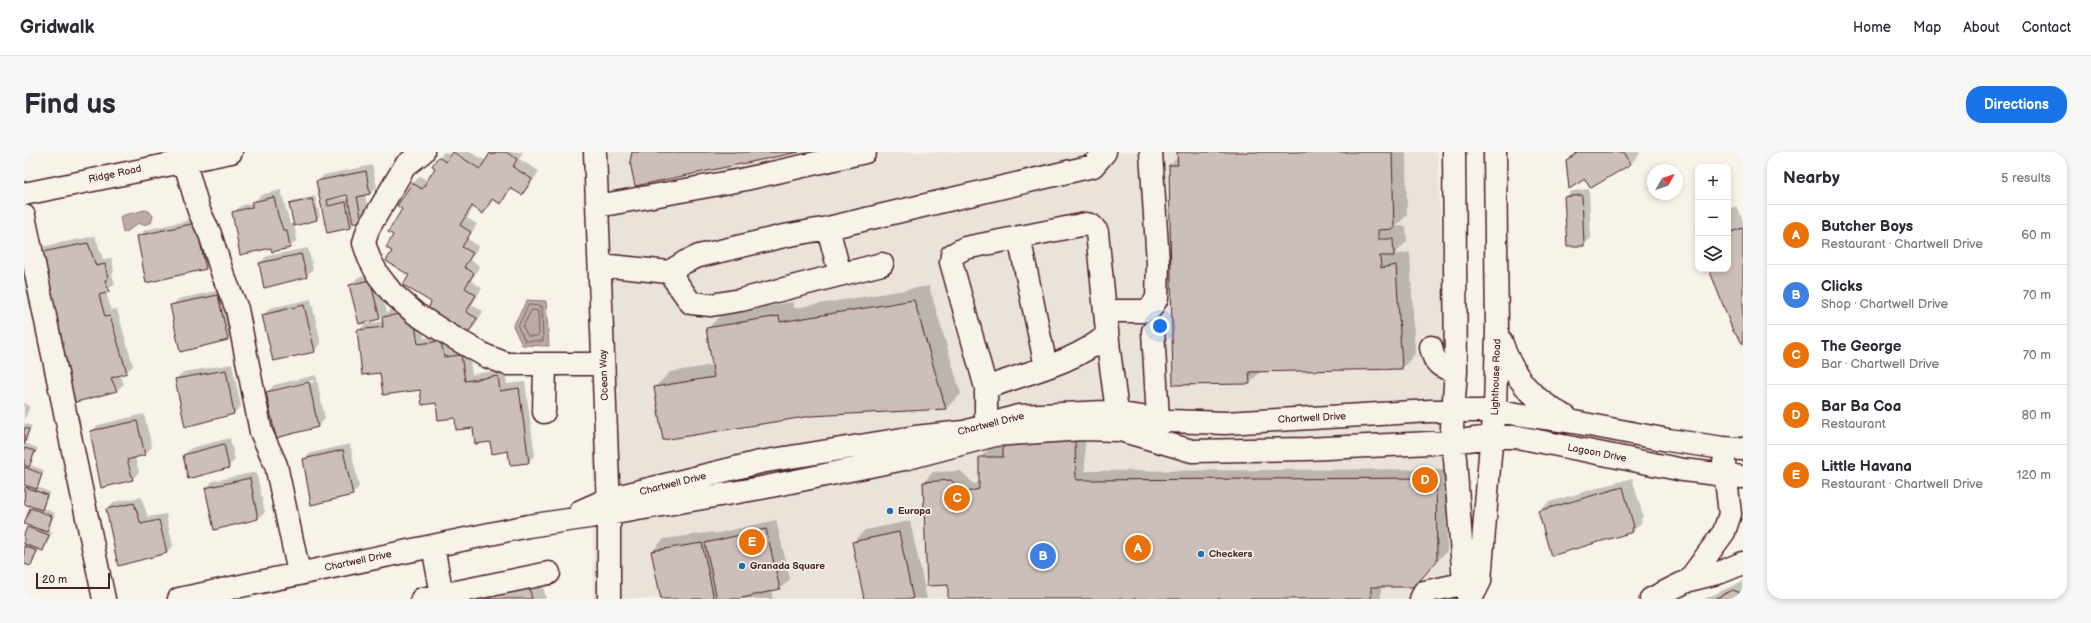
<!DOCTYPE html>
<meta charset="utf-8">
<style>
:root{--surface:#fff;--page:#f7f7f7;--text:#2b2b33;--muted:#7c7c81;--line:#e1e1e2;--accent:#1a73e8}
body{margin:0;font-family:"Balsamiq Sans",sans-serif;background:var(--page);color:var(--text)}
.controls{position:absolute;right:12px;top:12px;display:grid;overflow:hidden;border-radius:8px;box-shadow:0 2px 6px #0003}
.controls button{width:36px;height:36px;display:grid;place-items:center;padding:0;border:0;border-bottom:1px solid var(--line);background:var(--surface);color:var(--text);font:20px sans-serif}
.compass{position:absolute;left:1623px;top:12px;width:36px;height:36px;border-radius:50%;background:var(--surface);box-shadow:0 2px 6px #0003;rotate:50deg}
.scale{position:absolute;left:12px;bottom:10px;width:74px;box-sizing:border-box;padding-left:4px;border:2px solid #4a1f2b;border-top:0;font-size:11px;line-height:14px;white-space:nowrap;color:#4a1f2b;-webkit-text-stroke:3px #f7f3e8;paint-order:stroke}
.you{position:absolute;left:1136px;top:174px;width:14px;height:14px;margin:-10px;border:3px solid #fff;border-radius:50%;background:#1a73e8;box-shadow:0 0 0 6px #1a73e833}
.badge{display:grid;place-items:center;width:26px;height:26px;border-radius:50%;background:var(--accent);color:#fff;font-size:13px;font-weight:700}
.pin{position:absolute;translate:-50% -50%;border:2px solid #fff;box-shadow:0 1px 4px #0006}
.list{margin:0;padding:0;list-style:none}
h2{display:flex;justify-content:space-between;align-items:center;height:52px;margin:0;padding:0 16px;font-size:17px}
h2 small{font-size:13px;font-weight:400;color:var(--muted)}
.list li{display:grid;grid-template-columns:26px 1fr auto;gap:12px;align-items:center;box-sizing:border-box;height:60px;padding:0 16px;border-top:1px solid var(--line)}
.list b{display:block;font-size:15px;white-space:nowrap}
.list p{margin:0;font-size:13px;white-space:nowrap;color:var(--muted)}
.list em{font-size:13px;font-style:normal;color:var(--muted)}
.icon{flex:none;width:22px;height:22px;fill:none;stroke:currentColor;stroke-width:2;stroke-linecap:round;stroke-linejoin:round}
.map{position:relative;flex:none;width:1719px;height:447px;overflow:hidden;border-radius:16px}
header{display:flex;align-items:center;gap:24px;box-sizing:border-box;height:56px;padding:0 20px;background:var(--surface);border-bottom:1px solid var(--line)}
header strong{font-size:19px}
nav{display:flex;gap:22px;margin-inline-start:auto;font-size:14px}
.intro{display:flex;align-items:center;justify-content:space-between;box-sizing:border-box;height:96px;padding:0 24px}
h1{margin:0;font-size:28px}
.button{padding:10px 18px;border-radius:16px;background:var(--accent);color:#fff;font-size:14px;font-weight:700}
main{display:flex;gap:24px;padding:0 24px}
aside{flex:1;background:var(--surface);border-radius:16px;box-shadow:0 2px 6px #0003}
.map>svg:first-child{display:block}
.built{fill:#eae3da}
.water{fill:#bcaaa7;stroke:#8e7275}
.shadow{fill:#0003;fill-rule:evenodd}
.lines{fill:none;stroke-linecap:round;stroke-linejoin:round}
.shore{stroke:#78575d;stroke-width:1}
.building{fill:#ccbfb9;stroke:#4a1f2b}
.minor-casing{stroke:#4a1f2b;stroke-width:25}
.minor{stroke:#f7f3e8;stroke-width:22}
.poi-dot{fill:#1f6fb2;stroke:#f7f3e8;stroke-width:1.5}
.labels{text-anchor:middle;dominant-baseline:central;stroke-width:3.5;stroke-linejoin:round;paint-order:stroke}
.street-label{font-size:10px;fill:#4a1f2b;stroke:#f7f3e8}
.poi-label{font-size:10px;font-weight:bold;fill:#4a1f2b;stroke:#f7f3e8;text-anchor:start}
</style>
<header>
<strong>Gridwalk</strong>
<nav><a>Home</a><a>Map</a><a>About</a><a>Contact</a></nav>
</header>
<div class="intro"><h1>Find us</h1><a class="button">Directions</a></div>
<main>
<div class="map">
<svg width="1719" height="447" viewBox="0 0 1719 447">
<rect width="100%" height="100%" fill="#f7f3e8"/>
<filter id="ink" filterUnits="userSpaceOnUse"><feTurbulence type="fractalNoise" baseFrequency=".025" numOctaves="2"/><feDisplacementMap in="SourceGraphic" scale="8" xChannelSelector="R" yChannelSelector="G"/><feConvolveMatrix kernelMatrix="1 2 1 2 8 2 1 2 1" color-interpolation-filters="sRGB"/></filter>
<g filter="url(#ink)">
<path class="built" d="M569,0H1414L1421,192L1426,447H569Z"/>
<path class="water" d="M120,58L125,59L129,64L127,71L119,73L114,71L104,79L99,81L96,65C100,62 112,61 120,58Z
M503,148L522,149L525,194L498,193L489,174Z"/>
<path class="shadow" d="M420,0L428,3L430,0H446L462,9L468,0H499L495,7L515,19L505,35L498,42L488,36L477,51L470,47L459,60L450,54L443,66L453,72L444,87L455,94L446,108L456,114L447,129L458,136L448,153L459,159L451,174L444,180L409,150L369,99L371,83L379,57L375,54L389,31L396,24L404,29L412,16L410,14Z
M1154,0H1382L1383,63L1372,74H1382L1383,89L1370,103L1386,100L1391,202L1378,216L1237,219L1225,231L1146,13L1154,5Z
M1552,0H1615L1616,2L1607,11L1567,35L1562,25L1543,8Z
M1719,4V13L1716,7Z
M348,13L353,35L346,42L341,43L345,62L327,75L304,79L293,30L300,23ZM324,42V45L311,47L310,45Z
M1565,37L1567,86L1560,93L1541,46L1548,39Z
M257,38L266,72H271L266,53L269,49L291,44L296,64L293,67L270,73L273,88L266,95L248,98V94L209,61L216,54L230,50L237,43Z
M1713,54L1719,69V191L1686,117H1704V57Z
M179,65L189,109L182,116L123,130L114,85L121,78Z
M1674,74V85L1671,77Z
M71,84L79,107L88,106L90,119L88,122L91,132L82,139L87,158L93,157L109,214L102,220L95,222L100,232L93,238L45,250L14,101L21,94Z
M284,96L289,117L283,124L236,111L243,104Z
M353,121L363,161L366,158L396,154L400,186L424,183L426,198L444,196L448,222L481,218L483,232L501,230L511,303L504,310L432,265L397,237L357,220L334,179L341,172L360,169L359,163L355,166L326,133L333,126Z
M905,134L937,242L922,256L787,263L631,235L646,220L689,213L683,177L698,162L769,150L770,156Z
M201,137L211,180L204,187L156,199L147,154L154,147Z
M287,147L297,192L290,199L239,163L246,156Z
M208,212L217,254L210,261L152,227L159,220Z
M292,223L301,267L294,274L253,285L243,240L250,233ZM290,228V230L250,239V237Z
M0,251L6,254L0,269Z
M120,262L128,295L121,302L111,305L115,320L108,327L67,280L74,273Z
M0,271L8,274L0,291L14,296L6,313L20,318L13,335L26,340L19,356L31,361L26,375L23,378L28,380L22,394L19,398L15,396L10,410L7,413L0,410V385L6,373L7,357L9,354L0,351V340L4,333L0,332Z
M1061,280V319L1422,317L1423,399L1399,424L1357,434V447H925V432L900,330L909,320L937,319L950,332L956,330V306L966,296H980Z
M206,286L211,308L204,315L160,303L167,296Z
M326,292L335,335L328,342L280,307L287,301Z
M232,320L241,360L234,367L182,336L189,329Z
M1608,326L1619,364L1617,367L1618,370L1608,380L1515,359L1525,350Z
M117,345L124,365L142,362L149,394L142,401L83,357L90,350Z
M752,368L766,427L756,437L747,439L749,447H638L628,399L640,387L690,380V382Z
M886,369L903,447H841L829,390L841,378Z
M517,423L522,447H454Z
M1719,429V447H1680Z"/>
<g class="lines">
<path class="shore" d="M505,153L518,154L519,189H501L494,175Z
M508,158L514,159L515,182L513,184H504L499,175Z"/>
</g>
<path class="building" d="M429,0L456,17L466,1L469,3L471,0H482L493,7L489,15L508,27L498,43L486,36L477,52L468,47L459,62L448,54L436,73L447,80L438,95L449,101L440,115L450,121L441,136L452,143L442,160L453,166L444,182L404,157L407,150L379,133L385,123L362,109L368,99L362,96L369,83L364,80L378,57L373,54L388,31L398,37L411,16L408,14L414,5L422,10Z
M608,0H775L611,34L606,10Z
M1153,0H1368L1370,77L1354,78V87H1369L1370,104H1356L1357,116L1372,113L1378,217L1225,220L1226,232L1149,233L1145,13H1154Z
M1555,0H1600L1607,12L1567,36L1561,27L1545,37L1542,8Z
M342,19L346,42L333,45L338,69L329,71L323,43L303,48L304,54L322,50L327,76L303,81L292,29Z
M1558,43L1560,94H1543L1540,45Z
M250,45L254,63L259,78H263L266,96L248,100L247,96L216,103L208,60L228,55V50Z
M288,47L293,68L270,74L265,52Z
M172,71L182,117L122,131L113,84Z
M1704,72L1707,80L1719,76V192L1709,179L1685,117H1704Z
M64,91L72,114L81,112L84,127L81,128L85,140L75,143L81,165L86,164L103,221L87,226L93,239L45,252L13,101Z
M277,102L283,125L240,136L235,111Z
M346,128L356,167L335,172L325,133Z
M194,143L204,188L156,200L146,153Z
M890,148L922,257L787,264L639,288L630,235L690,225L682,176L755,164L756,170Z
M280,153L291,200L249,209L238,163Z
M389,160L394,192L417,189L420,205L437,203L441,229L474,224L476,239L495,236L505,311L486,313L484,299L468,302L466,290L451,292L449,276L432,278L431,266L414,268L412,251L398,253L396,238L359,243L356,221L338,223L333,178L359,175L358,165Z
M202,218L210,262L161,275L151,227Z
M285,230L294,275L252,286L242,240Z
M113,269L121,303L103,308L109,328L77,336L66,279Z
M0,276L5,277L0,293Z
M979,289H1051L1052,328L1412,326L1413,409L1390,435H1347V447H924V433L903,434L899,330L927,328L940,341L955,337V305H979Z
M200,292L205,316L164,327L159,303Z
M0,296L11,299L5,315L0,313Z
M319,298L329,343L287,353L279,307Z
M0,315L18,322L13,337L0,333Z
M226,326L234,367L190,378L181,336Z
M1,335L23,343L18,358L0,352Z
M1599,335L1610,375L1608,376L1609,380L1527,404L1514,359Z
M110,351L117,372L135,368L143,401L94,414L82,357Z
M6,356L28,364L23,380L0,372Z
M3,375L25,383L19,399L0,392V383Z
M742,377L756,437L714,447H693L681,391Z
M875,380L889,447H840L828,390Z
M678,391L690,447H637L627,399Z
M0,394L13,399L7,414L0,412Z
M505,434L508,447H454L459,444Z
M1709,438L1719,442V447H1690Z"/>
<g class="lines">
<g class="minor-casing">
<path id="minor" d="M399,0L381,14L344,77L340,91L345,106L354,123L368,141L392,162L425,183L462,204L483,212H579
M571,0L585,356V447
M1430,0L1432,219L1427,290L1431,306L1440,432L1445,447
M160,8L175,59L186,82L199,123L213,157L237,280L252,313L275,421
M0,42L207,0
M574,54L717,28L841,0
M0,64L80,447
M804,76L1069,14L1081,0
M995,85L1022,215
M576,113L645,120L661,110L675,104L760,84L804,76L816,122
M645,120L667,151L687,153L717,148L858,112
M1081,159H1119L1127,156L1133,146L1134,111L1127,0
M1129,179L1134,267
M1477,189C1489,226 1508,247 1542,265
M1407,195C1410,212 1417,216 1432,219
M962,236C1003,220 1049,212 1083,183
M520,260L521,213
M958,284L962,272V236L927,110L928,103L941,96L1062,72L1067,73L1073,80L1085,199L1095,275
M557,359L584,347L736,310L891,285L940,280L994,264L1081,260L1145,269L1201,271L1406,259H1471L1550,270L1644,288L1699,296L1719,297
M409,394L418,443
M1665,428L1700,380L1706,362L1700,310
M155,447L504,374L585,362L737,336L880,307L971,283L1058,277L1096,278L1168,299L1282,297L1427,290L1467,285H1494L1659,318L1719,325
M398,447L525,421
M1397,447L1400,440L1453,429
M1447,447L1456,429L1466,303L1471,259L1473,178L1471,0
M1627,447L1665,428L1697,420L1719,411"/>
</g>
<use href="#minor" class="minor"/>
</g>
</g>
<g class="poi-dot">
<circle cx="866" cy="359" r="4"/>
<circle cx="1177" cy="402" r="4"/>
<circle cx="718" cy="414" r="4"/>
</g>
<g class="labels">
<g class="street-label">
<text transform="translate(91 22) rotate(-12)">Ridge Road</text>
<text transform="translate(580 223) rotate(-92)">Ocean Way</text>
<text transform="translate(1472 225) rotate(-88)">Lighthouse Road</text>
<text transform="translate(1288 266) rotate(-3)">Chartwell Drive</text>
<text transform="translate(967 272) rotate(-14)">Chartwell Drive</text>
<text transform="translate(1573 301) rotate(11)">Lagoon Drive</text>
<text transform="translate(649 332) rotate(-14)">Chartwell Drive</text>
<text transform="translate(334 409) rotate(-12)">Chartwell Drive</text>
</g>
<g class="poi-label">
<text x="874" y="359">Europa</text>
<text x="1185" y="402">Checkers</text>
<text x="726" y="414">Granada Square</text>
</g>
</g>
</svg>
<div class="controls">
<button>+</button>
<button>−</button>
<button><svg class="icon" aria-label="layers" viewBox="0 0 24 24"><path d="M12 4l9 5-9 5-9-5zM3 14l9 5 9-5"/></svg></button>
</div>
<svg class="compass" viewBox="-18 -18 36 36"><path d="M0-13l5 13h-10z" fill="#e53935"/><path d="M0 13l5-13h-10z" fill="#7c7c81"/></svg>
<div class="scale">20 m</div>
<div class="you"></div>
<div class="pin badge" style="left:1114px;top:396px;background:#e8710a">A</div>
<div class="pin badge" style="left:1019px;top:404px;background:#3f7fe0">B</div>
<div class="pin badge" style="left:933px;top:346px;background:#e8710a">C</div>
<div class="pin badge" style="left:1401px;top:328px;background:#e8710a">D</div>
<div class="pin badge" style="left:728px;top:390px;background:#e8710a">E</div>
</div>
<aside>
<h2>Nearby<small>5 results</small></h2>
<ul class="list">
<li><span class="badge" style="background:#e8710a">A</span><div><b>Butcher Boys</b><p>Restaurant · Chartwell Drive</p></div><em>60 m</em></li>
<li><span class="badge" style="background:#3f7fe0">B</span><div><b>Clicks</b><p>Shop · Chartwell Drive</p></div><em>70 m</em></li>
<li><span class="badge" style="background:#e8710a">C</span><div><b>The George</b><p>Bar · Chartwell Drive</p></div><em>70 m</em></li>
<li><span class="badge" style="background:#e8710a">D</span><div><b>Bar Ba Coa</b><p>Restaurant</p></div><em>80 m</em></li>
<li><span class="badge" style="background:#e8710a">E</span><div><b>Little Havana</b><p>Restaurant · Chartwell Drive</p></div><em>120 m</em></li>
</ul>
</aside>
</main>
